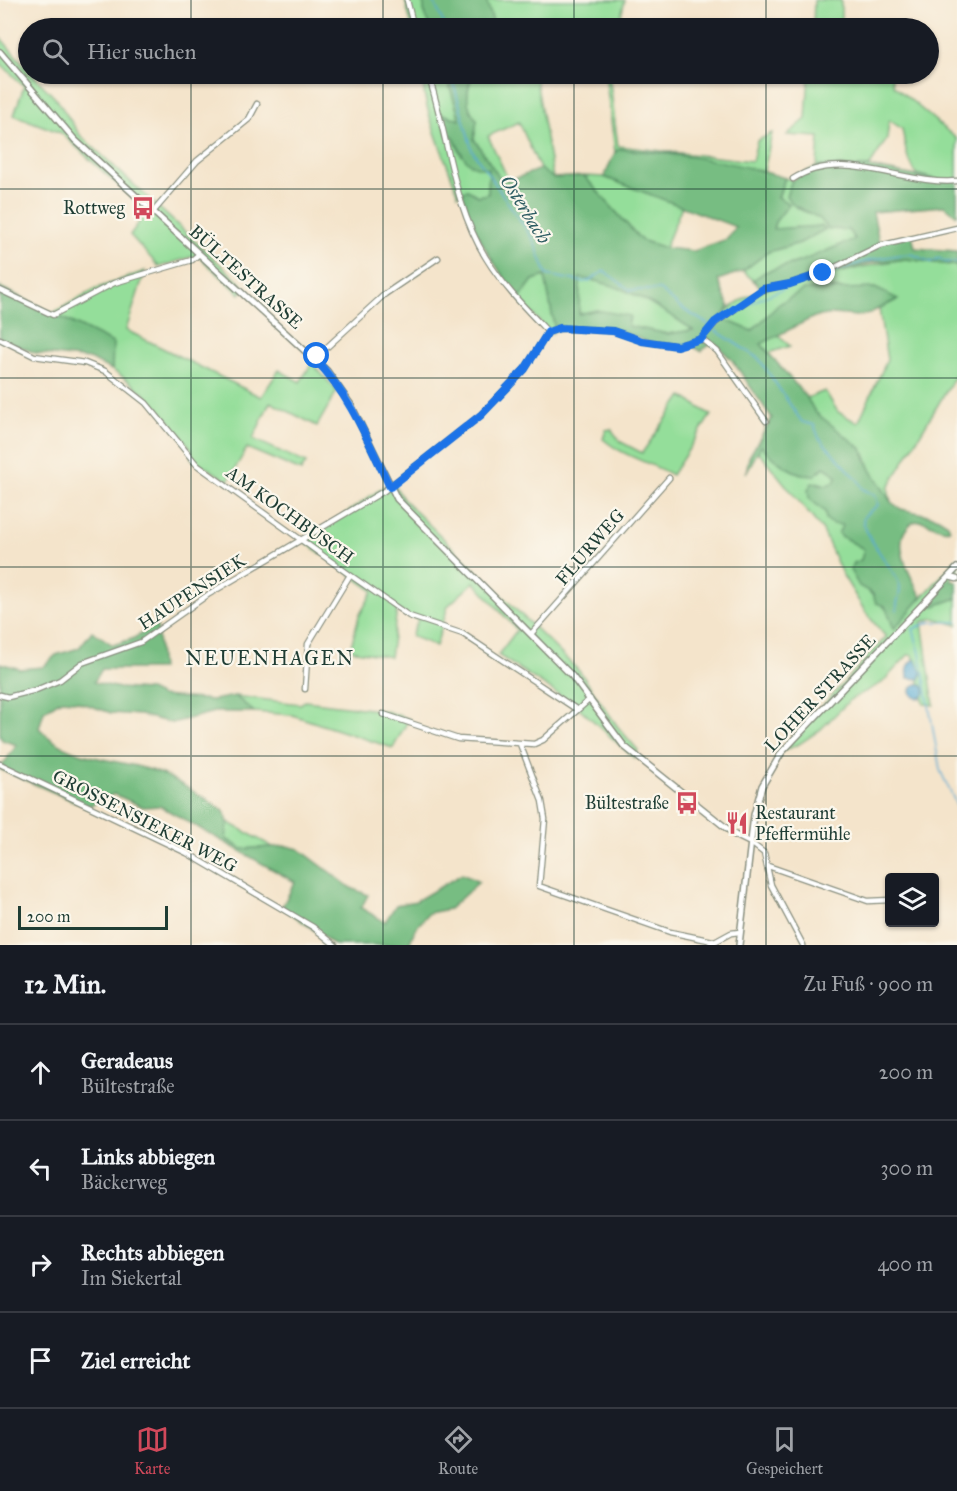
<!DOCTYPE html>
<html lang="de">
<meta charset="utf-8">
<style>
:root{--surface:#171b24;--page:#242831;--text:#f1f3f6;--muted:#9ea1a6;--line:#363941;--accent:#d1495b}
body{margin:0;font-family:"IM FELL Great Primer",serif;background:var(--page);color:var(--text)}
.controls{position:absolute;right:18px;bottom:18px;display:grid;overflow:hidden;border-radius:6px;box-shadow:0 2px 4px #0004}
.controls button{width:54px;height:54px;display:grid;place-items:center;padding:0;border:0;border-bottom:2px solid var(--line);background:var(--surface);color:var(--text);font:30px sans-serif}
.scale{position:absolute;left:18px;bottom:15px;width:150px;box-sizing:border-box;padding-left:6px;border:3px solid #1f3d34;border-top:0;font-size:16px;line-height:21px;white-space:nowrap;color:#1f3d34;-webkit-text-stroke:4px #fbf7ec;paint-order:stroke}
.stop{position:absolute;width:18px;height:18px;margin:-14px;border:4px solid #1a73e8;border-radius:50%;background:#fff}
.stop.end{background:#1a73e8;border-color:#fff;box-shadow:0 2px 6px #0008}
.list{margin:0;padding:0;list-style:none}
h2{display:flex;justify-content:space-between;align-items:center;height:78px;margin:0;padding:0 24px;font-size:26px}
h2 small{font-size:20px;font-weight:400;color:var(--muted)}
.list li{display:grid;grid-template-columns:39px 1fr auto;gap:18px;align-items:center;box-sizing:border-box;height:96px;padding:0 24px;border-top:2px solid var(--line)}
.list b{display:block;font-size:22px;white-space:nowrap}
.list p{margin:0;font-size:20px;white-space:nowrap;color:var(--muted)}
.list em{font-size:20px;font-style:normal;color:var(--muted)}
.icon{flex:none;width:33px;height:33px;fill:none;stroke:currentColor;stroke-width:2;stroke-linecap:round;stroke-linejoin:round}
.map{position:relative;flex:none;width:957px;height:945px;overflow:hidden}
.search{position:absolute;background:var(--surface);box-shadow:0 2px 4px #0004;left:18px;right:18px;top:18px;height:66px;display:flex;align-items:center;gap:15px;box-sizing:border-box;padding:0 21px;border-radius:33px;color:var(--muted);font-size:22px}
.sheet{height:462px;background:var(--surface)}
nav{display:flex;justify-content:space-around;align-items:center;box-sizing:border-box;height:84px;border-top:2px solid var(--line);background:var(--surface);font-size:16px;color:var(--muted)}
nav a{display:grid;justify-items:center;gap:3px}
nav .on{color:var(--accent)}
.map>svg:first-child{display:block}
.green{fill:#94de9a;stroke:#5a8e67;stroke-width:1.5}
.forest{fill:#77bd82;stroke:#4b7d5b;stroke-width:1.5;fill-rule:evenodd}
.water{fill:#58abd4;stroke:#3c7484;stroke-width:1.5}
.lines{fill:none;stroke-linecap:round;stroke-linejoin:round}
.stream{stroke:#58abd4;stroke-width:1.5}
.minor-casing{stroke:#8a9080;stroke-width:7}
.tertiary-casing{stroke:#8a9080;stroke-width:8}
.minor{stroke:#fff;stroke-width:4.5}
.tertiary{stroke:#fff;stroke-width:5}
.route{stroke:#1a73e8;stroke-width:8}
.grid{fill:none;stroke:#1f3d34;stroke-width:1.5;stroke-opacity:0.55}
.labels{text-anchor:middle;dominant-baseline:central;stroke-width:4.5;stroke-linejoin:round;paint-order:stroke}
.poi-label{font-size:18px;fill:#1f3d34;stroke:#fbf7ec;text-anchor:end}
.street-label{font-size:18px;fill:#1f3d34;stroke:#fbf7ec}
.water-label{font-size:20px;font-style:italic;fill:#305e64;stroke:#fbf7ec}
.neighbourhood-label{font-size:20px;letter-spacing:1.5px;fill:#1f3d34;stroke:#fbf7ec}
</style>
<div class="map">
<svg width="957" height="945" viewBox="0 0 957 945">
<rect width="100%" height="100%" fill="#fbf7ec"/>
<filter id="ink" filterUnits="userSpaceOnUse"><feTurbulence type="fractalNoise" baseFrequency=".0167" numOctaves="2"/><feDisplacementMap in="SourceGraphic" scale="12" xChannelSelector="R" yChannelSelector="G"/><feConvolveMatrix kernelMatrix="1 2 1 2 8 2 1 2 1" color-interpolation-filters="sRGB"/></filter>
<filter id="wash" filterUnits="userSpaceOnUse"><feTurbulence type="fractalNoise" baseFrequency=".008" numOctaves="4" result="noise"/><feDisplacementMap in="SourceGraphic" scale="24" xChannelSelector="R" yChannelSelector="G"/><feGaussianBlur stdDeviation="1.35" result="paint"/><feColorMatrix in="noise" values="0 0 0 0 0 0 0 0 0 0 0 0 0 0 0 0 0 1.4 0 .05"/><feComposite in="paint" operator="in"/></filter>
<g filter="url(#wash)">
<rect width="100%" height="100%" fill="#f4e4cb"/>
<path class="green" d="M405,0H423L425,17L431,28H412Z
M486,0H625L618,28H495Z
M814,0H841V28H813Z
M0,37L28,70V74H32L57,100L80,135L245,287L240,294L197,255L159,267L130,235L140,221L144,209L61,133L14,115L24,86L0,63Z
M423,74H446L460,120L442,114L447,134L453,136L461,155L489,168L488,194L478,196L462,191L458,195C448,163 420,105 423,74Z
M473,74H535L553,178L540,169L519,122L488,136L509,181L499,178L474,139L477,120C464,106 466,91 473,74Z
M605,74H609L618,146L752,161L757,141L772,133L764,171L677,154L620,149L615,152Z
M809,74H891L893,85L957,139V180L942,181L916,174L907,155L902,129L889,120L887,139L869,167L817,166L819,137L787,135L806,119Z
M584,176L604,177L682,206L665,248L641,240Z
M785,178L792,180C786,224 814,202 829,229L848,230L855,239L802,261L765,272L753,280L743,271L768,252L800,243L797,227L773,230L775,222L789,204L778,198Z
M907,259L957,266V373L888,488L891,502L871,470L865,454L815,412L807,398L825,391L838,412L858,423L887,360L879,309L897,300L875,288L857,290L832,288L764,320L752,331L720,318C749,284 794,284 834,274C859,268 881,262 907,259Z
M145,271L126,330L261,397L279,370L300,382L312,363L337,391L317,426L270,402L253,439L306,463L301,471L247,448L228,481L191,458L192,450C169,418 146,390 112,370V343L53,313L95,289Z
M545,276L555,330L551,334L519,299L533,280Z
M580,278C608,282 634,291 659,306C671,313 681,323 694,330L668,334L628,326L630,316L579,314Z
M776,334L790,346L769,353L761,344Z
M682,396L711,415L672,475C649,462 624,457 603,439L606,430L611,429L621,442L642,453Z
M761,445L781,464L820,472L824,466L837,475L834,482L827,485L817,482L826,515L832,524H843L841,536L864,549L865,554L861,560L854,563L865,588L887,610L894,628L957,559V572L928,602L934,606L957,598V625L934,618L922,622L934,705L924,704L913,655H908L882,683L851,699L820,730L799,744L780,752L886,637L866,613L842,574L823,531L758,451Z
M392,481L403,499L580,672L618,727L638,750L634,758L579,708L498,655L517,630L474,582L448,606L436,646L411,636L418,620L397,610L390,657L350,650L359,616L373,591L305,542Z
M235,696L300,704L305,701L386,711L409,719L393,748L292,715L254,712Z
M228,822L273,847L242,849L226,839Z"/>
<path class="forest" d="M423,0H486L495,28H431L425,17Z
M446,74H473C466,90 464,106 477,120L474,139L499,177L509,181L540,169L553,178L584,176L641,240L665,248L694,251L727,239L736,227L604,177L615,152L620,149C676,154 731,160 785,178L778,197L789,204L775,222L773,229L822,226L826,229L800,243L768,252L743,271L718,280L729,307L721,318L752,331L779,304L803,290L875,288L898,299L870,313L857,316L833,314L814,317L761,344L807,398L815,412L862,449L871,470L891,502L901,509L937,517L948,524L950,529C938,532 931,521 919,521C914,521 910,524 907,528C892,545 912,580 922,597L894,629L885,606L876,603L873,594L859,586L850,570L854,563L861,560L864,549L841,536L838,533L843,525L832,524L826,519L825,512L809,498L808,490L812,483L827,485L834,482L837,475L824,467L814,476C792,475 776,461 761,446L746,473L749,457L772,418L732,360L714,342L701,351L692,346C655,353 643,335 611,330C593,328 573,330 555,330L545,276L533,280L519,299C494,264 472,233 462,191L468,190L478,196L488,194L489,168C466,170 461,153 453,136L447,135L442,114L460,120ZM580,278C624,284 657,306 693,330L668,334L628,326L630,316L596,310L579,314Z
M817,166L869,167L942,181L957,180V215L944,206L873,212L879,242L912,234L915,248L957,251V266L906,259L873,262L833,274L762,289L753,280L765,272L802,261L855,239L848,230L829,229L819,218L793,205L786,196L792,180Z
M0,287L113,343L112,370L89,359L36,353L0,339Z
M949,580L957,582V598L934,606L928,602Z
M157,625L161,669H102L94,682L119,688L149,690L161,696L213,700L235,696L254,712H214L172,723L140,715L111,713L76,701L61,700L44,711L39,728C67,760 114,758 151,770C174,777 203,798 224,811L228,822L226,839L242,849L287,846L299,849L351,888L368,895L361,908L385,922L396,905L416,901L462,874L479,882L449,909L429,913L415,929L409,945H335L282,907L295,882L160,806L143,807L114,794L87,807L0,769V765L2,766L17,745L2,740L0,734V663L20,669L43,667L56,655L79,648L92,631L113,645L132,639Z"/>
<path class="water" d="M915,659L922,673L920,679L908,678C907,669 907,665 915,659Z
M911 691a7 7 0 1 1 14 0a7 7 0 1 1-14 0Z"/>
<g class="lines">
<path class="stream" d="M433,0L446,28
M451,74L472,150L533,239L547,275L583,282L589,281L604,271L630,290H660L680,307L709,325
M735,311C776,289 863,257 909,254C915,254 924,260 931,262L939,258L945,262H957
M713,328L719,322
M715,330L759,359L802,422L814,425L819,438L858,480L863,489L876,496L878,505C874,509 866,512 864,517C858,528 893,569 899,583C903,593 895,600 897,610
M957,622H930L913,629L920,653L940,770L957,806"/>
</g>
</g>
<g filter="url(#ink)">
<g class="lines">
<g class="minor-casing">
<path id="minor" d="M407,0L414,28
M428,74C448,134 452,203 486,258C503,286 525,308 548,332
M793,179C843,147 904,186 957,181
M153,212L197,161L249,119L257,104
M0,290L53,315L114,283L192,260L199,254
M548,332L560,328L613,331L642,341L677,346L701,339L715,323L763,289L790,284L823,273L879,246L957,228
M0,339L34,356L85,363L105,371L146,403L197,465L350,575L409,616L463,634L576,709
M701,339L717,351L766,421
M314,359L385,294L438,258
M949,577L957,579
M531,634L669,478
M305,689L308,644L350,575
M0,695L8,697L36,690L60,680L82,663L141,642L209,594L384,491L481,415L525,369L548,332
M383,714L458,739L534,744L543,740L590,699
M520,744L542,801L545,819L539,886L670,932L713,941
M0,764L187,853L313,927L335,945
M751,843L764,853L771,885L803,945
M768,866L868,901L890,900
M709,945L731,933L740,932"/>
</g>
<g class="tertiary-casing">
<path id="tertiary" d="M0,52L75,140L327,371L351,405L397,499L572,676L624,746L735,835L751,843
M739,945L754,815L762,786L782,752L957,568"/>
</g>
<use href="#minor" class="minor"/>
<use href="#tertiary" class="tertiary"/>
</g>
</g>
<g class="lines" filter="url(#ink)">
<path class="route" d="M317,356L314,358C350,395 368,441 390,487L481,415L525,369L548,332L560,328L613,331L642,341L677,346L701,339L715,322L763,289L790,284L823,273"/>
</g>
<path class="grid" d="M191,0V28M383,0V28M574,0V28M766,0V28M191,74V945M383,74V945M574,74V945M766,74V945M0,189H957M0,378H957M0,567H957M0,756H957"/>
<defs>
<g id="bus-bare" transform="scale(1.8)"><path d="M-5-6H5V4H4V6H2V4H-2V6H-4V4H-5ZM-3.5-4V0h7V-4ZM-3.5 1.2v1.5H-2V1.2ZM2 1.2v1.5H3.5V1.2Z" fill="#d1495b" stroke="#fbf7ec" stroke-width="2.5" paint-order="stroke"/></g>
<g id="restaurant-bare" transform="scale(1.8)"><path d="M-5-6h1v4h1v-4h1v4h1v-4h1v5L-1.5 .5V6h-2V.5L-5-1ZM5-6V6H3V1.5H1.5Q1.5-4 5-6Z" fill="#d1495b" stroke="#fbf7ec" stroke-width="2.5" paint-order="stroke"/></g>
</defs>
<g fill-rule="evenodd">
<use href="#bus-bare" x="143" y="208"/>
<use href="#bus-bare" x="687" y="803"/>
<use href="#restaurant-bare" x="737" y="823"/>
</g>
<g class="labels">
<g class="poi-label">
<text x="125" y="208">Rottweg</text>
<text x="669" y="803">Bültestraße</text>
<text x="755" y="813" text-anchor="start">Restaurant<tspan x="755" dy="21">Pfeffermühle</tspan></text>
</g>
<g class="street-label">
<text transform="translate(246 277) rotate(42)">BÜLTESTRASSE</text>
<text transform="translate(290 515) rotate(36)">AM KOCHBUSCH</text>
<text transform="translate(590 547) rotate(-49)">FLURWEG</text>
<text transform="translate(192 592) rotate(-33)">HAUPENSIEK</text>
<text transform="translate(820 693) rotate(-47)">LOHER STRASSE</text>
<text transform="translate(145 821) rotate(27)">GROSSENSIEKER WEG</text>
</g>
<g class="water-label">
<text transform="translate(526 209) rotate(58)">Osterbach</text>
</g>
<g class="neighbourhood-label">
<text x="270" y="658">NEUENHAGEN</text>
</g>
</g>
</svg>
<div class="controls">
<button><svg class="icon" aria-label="layers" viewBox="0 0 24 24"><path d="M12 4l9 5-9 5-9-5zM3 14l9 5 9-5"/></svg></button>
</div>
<div class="scale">200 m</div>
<div class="stop" style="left:317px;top:356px"></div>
<div class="stop end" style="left:823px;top:273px"></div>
<div class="search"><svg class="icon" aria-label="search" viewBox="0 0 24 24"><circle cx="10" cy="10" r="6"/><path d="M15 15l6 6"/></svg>Hier suchen</div>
</div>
<section class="sheet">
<h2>12 Min.<small>Zu Fuß · 900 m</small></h2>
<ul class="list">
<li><svg class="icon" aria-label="ahead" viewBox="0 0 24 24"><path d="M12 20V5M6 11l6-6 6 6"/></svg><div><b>Geradeaus</b><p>Bültestraße</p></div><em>200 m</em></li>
<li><svg class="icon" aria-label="left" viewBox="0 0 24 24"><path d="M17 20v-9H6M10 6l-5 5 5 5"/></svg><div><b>Links abbiegen</b><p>Bäckerweg</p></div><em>300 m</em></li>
<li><svg class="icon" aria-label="right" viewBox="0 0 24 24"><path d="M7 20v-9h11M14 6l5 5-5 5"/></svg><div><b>Rechts abbiegen</b><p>Im Siekertal</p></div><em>400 m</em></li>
<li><svg class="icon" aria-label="arrive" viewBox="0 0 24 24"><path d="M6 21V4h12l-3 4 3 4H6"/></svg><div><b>Ziel erreicht</b></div></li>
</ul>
</section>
<nav>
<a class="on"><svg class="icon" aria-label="map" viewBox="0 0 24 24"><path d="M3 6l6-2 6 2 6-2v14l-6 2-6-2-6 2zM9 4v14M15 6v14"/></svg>Karte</a>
<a><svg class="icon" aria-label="directions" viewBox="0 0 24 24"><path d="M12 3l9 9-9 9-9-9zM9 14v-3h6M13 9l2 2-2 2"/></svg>Route</a>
<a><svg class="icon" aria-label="saved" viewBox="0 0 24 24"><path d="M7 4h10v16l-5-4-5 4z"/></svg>Gespeichert</a>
</nav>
